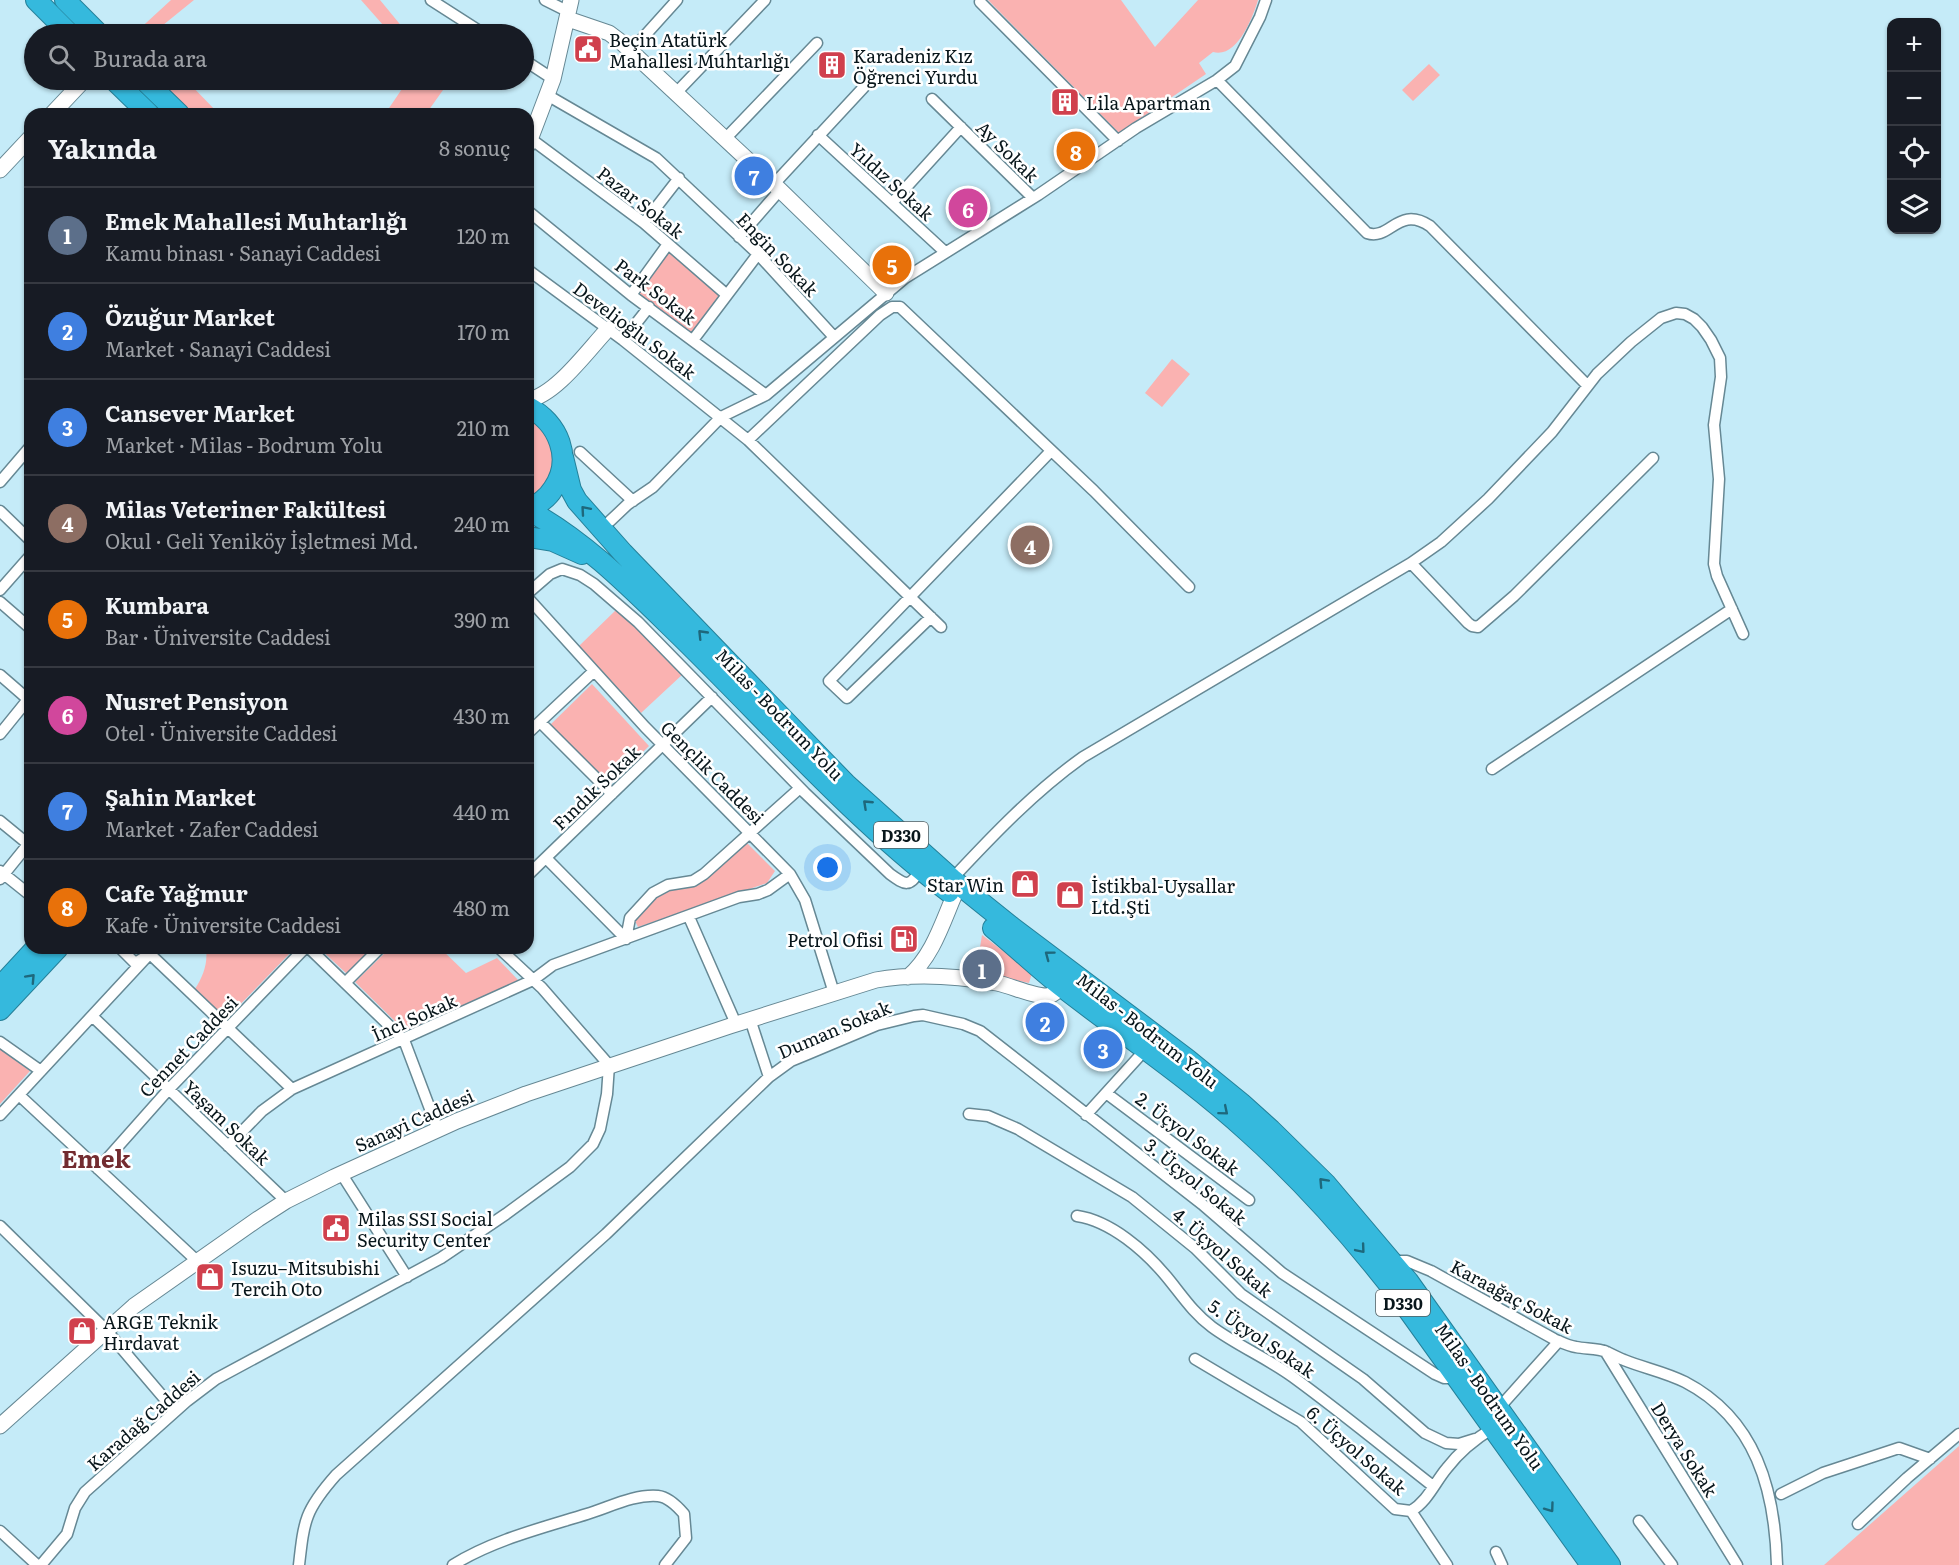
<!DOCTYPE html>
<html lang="tr">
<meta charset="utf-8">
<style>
:root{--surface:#171b24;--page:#242831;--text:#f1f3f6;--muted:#9ea1a6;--line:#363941;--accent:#d93025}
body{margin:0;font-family:Literata,serif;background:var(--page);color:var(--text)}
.controls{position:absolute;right:18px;top:18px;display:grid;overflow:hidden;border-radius:12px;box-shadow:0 2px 4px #0004}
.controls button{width:54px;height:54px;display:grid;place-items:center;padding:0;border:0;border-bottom:2px solid var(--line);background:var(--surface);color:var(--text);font:30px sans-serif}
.you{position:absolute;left:828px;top:868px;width:21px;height:21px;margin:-15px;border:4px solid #fff;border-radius:50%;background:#1a73e8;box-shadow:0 0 0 9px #1a73e833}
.badge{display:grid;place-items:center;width:39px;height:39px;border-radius:50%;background:var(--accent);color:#fff;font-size:20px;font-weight:700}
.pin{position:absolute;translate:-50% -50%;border:3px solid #fff;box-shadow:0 2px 6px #0006}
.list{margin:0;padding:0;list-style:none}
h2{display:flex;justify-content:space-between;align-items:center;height:78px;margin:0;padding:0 24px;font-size:26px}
h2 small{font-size:20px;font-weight:400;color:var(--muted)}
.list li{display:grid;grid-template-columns:39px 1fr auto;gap:18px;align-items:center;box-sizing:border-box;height:96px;padding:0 24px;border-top:2px solid var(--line)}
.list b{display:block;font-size:22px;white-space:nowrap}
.list p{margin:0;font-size:20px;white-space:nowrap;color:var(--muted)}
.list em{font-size:20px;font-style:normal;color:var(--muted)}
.icon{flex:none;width:33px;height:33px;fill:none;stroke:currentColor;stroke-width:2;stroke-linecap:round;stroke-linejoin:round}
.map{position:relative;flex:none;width:1959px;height:1565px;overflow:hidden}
.search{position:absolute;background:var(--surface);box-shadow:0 2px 4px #0004;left:24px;top:24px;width:510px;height:66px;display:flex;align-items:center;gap:15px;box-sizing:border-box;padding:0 21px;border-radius:33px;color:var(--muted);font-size:22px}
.panel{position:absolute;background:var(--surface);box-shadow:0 2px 4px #0004;left:24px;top:108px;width:510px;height:846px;border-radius:18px}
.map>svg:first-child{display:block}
.green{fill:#fab2b1}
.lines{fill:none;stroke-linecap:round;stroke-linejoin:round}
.street-casing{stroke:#668894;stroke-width:13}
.secondary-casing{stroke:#668894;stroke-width:17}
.highway-casing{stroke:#258099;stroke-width:22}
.street{stroke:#fff;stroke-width:10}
.secondary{stroke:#fff;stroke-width:15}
.highway{stroke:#35b9dd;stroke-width:20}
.oneway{stroke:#1e687c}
.labels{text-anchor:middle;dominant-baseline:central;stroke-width:5;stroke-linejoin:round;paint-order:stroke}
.shield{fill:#fff;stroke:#525c5f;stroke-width:1.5}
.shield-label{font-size:16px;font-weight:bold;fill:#08161b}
.poi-label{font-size:18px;fill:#08161b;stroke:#fff;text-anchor:start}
.street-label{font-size:18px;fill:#08161b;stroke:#fff}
.district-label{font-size:24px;font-weight:bold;fill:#732c30;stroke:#fff}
</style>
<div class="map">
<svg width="1959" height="1565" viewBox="0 0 1959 1565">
<rect width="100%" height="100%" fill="#c5ebf8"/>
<path class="green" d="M171,0H194L152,34H134Z
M361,0H380L408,34H391Z
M988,0H1121L1155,47L1198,0H1258C1253,17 1237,59 1213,52L1199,63L1206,74L1119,133Z
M1429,64L1440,75L1413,101L1402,90Z
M157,80H186L219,114H191Z
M408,80H445L448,83L426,114H385Z
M668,244L727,295L693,340L631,295Z
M1172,359L1190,374L1162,407L1145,393Z
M528,416L539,424L555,452L549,483L528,503Z
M617,609L683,674L641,713L579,646Z
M592,684L649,746L611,784L550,725Z
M746,842L775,871L767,883L638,927L634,919C645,908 656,892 672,889C681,888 687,890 695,885Z
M982,935L1032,973L1029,983L976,972Z
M206,948H295L226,1019L195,989C203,976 208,964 206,948Z
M319,948H372L347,974Z
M390,948H440L466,973L497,958L520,982L407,1033L355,982Z
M0,1049L30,1071L0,1104Z
M1959,1446V1565H1824Z"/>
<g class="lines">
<g class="street-casing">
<path id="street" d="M431,0L484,34
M545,0L569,12
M980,2L1118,141
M631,51L677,0
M524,60L553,79
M1217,80L1367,233C1390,241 1398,205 1430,226L1587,385
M676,93L765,0
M547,95L656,158L758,254L834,337
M932,99L1033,198
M818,135L945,252
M531,139L644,223L727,295
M725,139L817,43
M774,184L864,87
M892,203L961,127
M528,211L631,295L766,395
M644,223L679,178
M739,237L780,190
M528,270L623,340L748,440L941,627
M631,295L668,244
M623,340L649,307
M693,340L758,254
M748,440L880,315L892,307H900L1094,491L1189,587
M580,452L633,501
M0,482L30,447
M0,511L30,540
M610,521L628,504L653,487L721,417L766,395L905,278L1038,195L1136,128L1217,80L1235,66L1260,17L1266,0
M1411,563L1468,623L1472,626L1478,627L1514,596L1653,458
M0,590L30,556
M528,593L550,574L562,569L580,575L594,584L638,622L805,793L890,874C905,885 910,888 920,870
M528,598L645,727L790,874L805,900L834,993
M0,602L30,628
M931,617L847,698L829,681L1051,451
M0,675L30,701
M540,722L612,794
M528,733L594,671
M0,734L30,697
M1492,769L1732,609
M0,821L28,844
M546,858L626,939
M0,871L30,895
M528,875L712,697
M0,879L30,842
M952,879C993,835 1034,792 1083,757L1411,563L1441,542L1488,499L1552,432L1597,374L1631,342L1661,318L1676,313L1685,314L1694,319L1702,327L1711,340L1720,358L1721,377L1714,425L1719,479L1714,564L1717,576L1743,634
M689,917L736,1024
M626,939L630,918L653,893L668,885L693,881L704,874L800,788
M120,948L135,963L150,954L292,1089
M309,948L404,1040L438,1130
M345,983L380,948
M92,1016L286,1201
M750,1019L769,1077
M0,1042L41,1071
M1106,1093L1249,1200
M19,1095L197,1261
M969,1114L988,1116L1018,1129L1132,1197L1195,1248L1241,1294L1363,1379L1425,1433L1446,1443L1459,1444L1475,1439
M0,1115L155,948
M1086,1115L1145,1050
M228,1146L262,1111L292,1089L533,980L553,965L739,897L758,894L768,890L790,874
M98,1169L169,1089L305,948
M341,1173L407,1277
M1077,1216C1111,1221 1145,1251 1166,1276C1181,1294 1193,1313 1212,1327C1238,1346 1267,1358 1293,1377C1341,1412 1387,1450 1433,1486
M0,1226L106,1330L175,1411
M1392,1261H1407L1431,1271L1554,1339C1561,1342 1568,1346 1576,1347C1586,1349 1598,1348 1607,1352C1613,1355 1618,1358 1624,1360C1644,1368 1665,1372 1685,1382C1756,1419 1775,1490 1777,1565
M1605,1351L1737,1565
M1195,1359L1301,1422L1395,1509L1411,1511L1447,1565
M1499,1408L1559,1341
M1781,1494L1823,1473L1899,1448L1930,1459
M1411,1511C1428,1501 1435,1482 1447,1468C1460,1451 1475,1439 1493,1428
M1639,1521L1672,1565
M1858,1524L1907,1478L1959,1434
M0,1531L37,1565
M1496,1552L1502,1565
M41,1565L67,1534L75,1508L85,1492L187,1401L216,1379L441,1258L506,1214L570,1167L593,1144L600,1129L607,1094L609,1065L542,988L499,948
M299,1565C304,1520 305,1510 336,1475L606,1234L769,1077L791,1061L808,1054L877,1025L914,1016L923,1015L963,1024L980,1031L1202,1204L1282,1273L1435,1374L1444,1378H1457
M453,1565C493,1540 542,1528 587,1514C610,1507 634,1494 658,1496C668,1497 678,1507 684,1514L686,1538L665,1565"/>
</g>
<g class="secondary-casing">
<path id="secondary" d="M568,19L609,33L621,42L780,190L886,293
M52,114L84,80
M528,145L553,79L571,0
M0,170L30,138
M528,400C556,395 588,350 608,329
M908,977C932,957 942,924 954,896
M0,1426L134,1306L258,1219L286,1201L334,1177L457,1121L526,1094L730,1026L876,980C915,973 958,976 997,983C1012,986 1032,996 1046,996C1053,996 1057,991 1061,986"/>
</g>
<g class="highway-casing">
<path id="highway" d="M36,0L70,34
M65,0L99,34
M114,80L149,114
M144,80L179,114
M528,407C558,422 574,459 553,489C547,499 538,504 528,510
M563,457L571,490L577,501L623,553L846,784L952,879L1013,928L1187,1059L1241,1103L1271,1130L1326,1184L1408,1281L1610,1565
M528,510C583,540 627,584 672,628C764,717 847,814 949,892
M528,537L553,541L582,554
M993,928C1016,947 1038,968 1062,987C1124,1035 1190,1079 1248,1132C1305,1183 1355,1240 1401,1300L1591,1565
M0,987L36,948
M0,1010L58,948"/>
</g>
<use href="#street" class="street"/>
<use href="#secondary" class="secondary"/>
<use href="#highway" class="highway"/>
</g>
<defs><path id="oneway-chevron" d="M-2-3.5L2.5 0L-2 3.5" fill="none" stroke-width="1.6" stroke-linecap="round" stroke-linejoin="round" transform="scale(1.5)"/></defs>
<g class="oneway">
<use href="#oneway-chevron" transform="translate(585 510) rotate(-131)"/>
<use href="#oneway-chevron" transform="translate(702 634) rotate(-134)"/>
<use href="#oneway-chevron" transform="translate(867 804) rotate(-137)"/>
<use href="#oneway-chevron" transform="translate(1049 955) rotate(-143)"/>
<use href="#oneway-chevron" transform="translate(31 978) rotate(-47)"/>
<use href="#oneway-chevron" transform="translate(1224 1111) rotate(40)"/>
<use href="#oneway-chevron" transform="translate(1323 1182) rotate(-133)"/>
<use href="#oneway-chevron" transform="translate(1361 1249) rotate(50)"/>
<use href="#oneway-chevron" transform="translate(1550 1508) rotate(54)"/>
</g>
<defs>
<g id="civic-square" transform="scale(1.5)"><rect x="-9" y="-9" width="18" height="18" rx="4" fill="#d0404d" stroke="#fff"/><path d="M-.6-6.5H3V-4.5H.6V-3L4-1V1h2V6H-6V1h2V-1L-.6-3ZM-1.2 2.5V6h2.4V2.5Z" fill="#fff"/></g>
<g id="building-square" transform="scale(1.5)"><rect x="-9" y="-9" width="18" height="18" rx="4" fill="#d0404d" stroke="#fff"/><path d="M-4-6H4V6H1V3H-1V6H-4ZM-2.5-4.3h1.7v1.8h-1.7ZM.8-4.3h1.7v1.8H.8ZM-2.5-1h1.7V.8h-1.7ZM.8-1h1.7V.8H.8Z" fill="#fff"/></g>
<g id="shop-square" transform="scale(1.5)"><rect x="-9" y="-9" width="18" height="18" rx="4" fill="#d0404d" stroke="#fff"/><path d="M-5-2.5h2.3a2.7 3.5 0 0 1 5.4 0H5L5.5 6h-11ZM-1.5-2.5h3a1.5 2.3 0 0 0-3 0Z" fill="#fff"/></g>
<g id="fuel-square" transform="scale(1.5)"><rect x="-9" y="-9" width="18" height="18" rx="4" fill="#d0404d" stroke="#fff"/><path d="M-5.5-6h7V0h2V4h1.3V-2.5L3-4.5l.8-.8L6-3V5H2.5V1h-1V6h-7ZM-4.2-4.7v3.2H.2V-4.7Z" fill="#fff"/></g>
</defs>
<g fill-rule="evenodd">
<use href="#civic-square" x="588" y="49"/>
<use href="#building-square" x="832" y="65"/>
<use href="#building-square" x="1065" y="102"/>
<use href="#shop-square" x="1025" y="884"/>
<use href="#shop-square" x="1070" y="895"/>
<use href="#fuel-square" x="904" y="939"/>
<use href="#civic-square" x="336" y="1228"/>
<use href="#shop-square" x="210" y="1277"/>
<use href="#shop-square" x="82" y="1331"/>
</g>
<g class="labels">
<g class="shield">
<rect x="874" y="822" width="54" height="26" rx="4.5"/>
<rect x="1376" y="1290" width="54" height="26" rx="4.5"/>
</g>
<g class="shield-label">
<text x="901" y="835">D330</text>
<text x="1403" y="1303">D330</text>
</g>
<g class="poi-label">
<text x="609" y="39">Beçin Atatürk<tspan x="609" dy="21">Mahallesi Muhtarlığı</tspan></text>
<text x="853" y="55">Karadeniz Kız<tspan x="853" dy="21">Öğrenci Yurdu</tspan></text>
<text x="1086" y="102">Lila Apartman</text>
<text x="1004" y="884" text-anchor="end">Star Win</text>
<text x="1091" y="885">İstikbal-Uysallar<tspan x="1091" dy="21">Ltd.Şti</tspan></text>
<text x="883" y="939" text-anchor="end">Petrol Ofisi</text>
<text x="357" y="1218">Milas SSI Social<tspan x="357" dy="21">Security Center</tspan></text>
<text x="231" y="1267">Isuzu–Mitsubishi<tspan x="231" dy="21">Tercih Oto</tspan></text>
<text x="103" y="1321">ARGE Teknik<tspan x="103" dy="21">Hırdavat</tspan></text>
</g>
<g class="street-label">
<text transform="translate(1008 151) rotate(44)">Ay Sokak</text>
<text transform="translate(892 181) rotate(42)">Yıldız Sokak</text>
<text transform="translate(641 202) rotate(38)">Pazar Sokak</text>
<text transform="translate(778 254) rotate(46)">Engin Sokak</text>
<text transform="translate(656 291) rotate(37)">Park Sokak</text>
<text transform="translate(635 330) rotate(37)">Develioğlu Sokak</text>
<text transform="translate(780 714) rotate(46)">Milas - Bodrum Yolu</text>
<text transform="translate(713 772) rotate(45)">Gençlik Caddesi</text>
<text transform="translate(596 787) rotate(-44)">Fındık Sokak</text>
<text transform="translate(414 1017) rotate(-24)">İnci Sokak</text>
<text transform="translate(834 1029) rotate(-23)">Duman Sokak</text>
<text transform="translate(1148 1030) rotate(38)">Milas - Bodrum Yolu</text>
<text transform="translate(188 1046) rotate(-46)">Cennet Caddesi</text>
<text transform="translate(414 1120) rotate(-24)">Sanayi Caddesi</text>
<text transform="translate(227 1122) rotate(44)">Yaşam Sokak</text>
<text transform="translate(1188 1133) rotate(37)">2. Üçyol Sokak</text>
<text transform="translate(1196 1181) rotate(39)">3. Üçyol Sokak</text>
<text transform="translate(1223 1252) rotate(41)">4. Üçyol Sokak</text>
<text transform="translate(1512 1296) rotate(28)">Karaağaç Sokak</text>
<text transform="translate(1262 1338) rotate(34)">5. Üçyol Sokak</text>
<text transform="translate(1490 1396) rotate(55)">Milas - Bodrum Yolu</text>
<text transform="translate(143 1420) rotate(-41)">Karadağ Caddesi</text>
<text transform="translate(1685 1449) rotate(58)">Derya Sokak</text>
<text transform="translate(1357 1450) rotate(41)">6. Üçyol Sokak</text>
</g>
<g class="district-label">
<text x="96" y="1157">Emek</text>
</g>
</g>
</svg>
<div class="controls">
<button>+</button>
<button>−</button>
<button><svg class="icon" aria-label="locate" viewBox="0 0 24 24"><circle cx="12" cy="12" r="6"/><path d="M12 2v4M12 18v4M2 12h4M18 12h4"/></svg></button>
<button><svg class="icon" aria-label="layers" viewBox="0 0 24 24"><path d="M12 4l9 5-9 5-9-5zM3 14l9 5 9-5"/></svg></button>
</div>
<div class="you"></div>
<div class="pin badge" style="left:982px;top:969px;background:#5c6f8a">1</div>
<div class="pin badge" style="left:1045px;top:1022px;background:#3f7fe0">2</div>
<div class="pin badge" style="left:1103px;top:1049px;background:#3f7fe0">3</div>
<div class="pin badge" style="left:1030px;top:545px;background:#8d6e63">4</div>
<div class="pin badge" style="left:892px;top:265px;background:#e8710a">5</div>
<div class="pin badge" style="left:968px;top:208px;background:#d1479c">6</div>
<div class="pin badge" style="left:754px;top:176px;background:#3f7fe0">7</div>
<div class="pin badge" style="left:1076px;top:151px;background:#e8710a">8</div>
<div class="search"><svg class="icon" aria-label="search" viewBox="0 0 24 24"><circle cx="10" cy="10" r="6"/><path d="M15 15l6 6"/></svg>Burada ara</div>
<section class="panel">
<h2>Yakında<small>8 sonuç</small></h2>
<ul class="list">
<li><span class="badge" style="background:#5c6f8a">1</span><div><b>Emek Mahallesi Muhtarlığı</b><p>Kamu binası · Sanayi Caddesi</p></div><em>120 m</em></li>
<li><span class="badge" style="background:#3f7fe0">2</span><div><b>Özuğur Market</b><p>Market · Sanayi Caddesi</p></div><em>170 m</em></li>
<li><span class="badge" style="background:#3f7fe0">3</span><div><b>Cansever Market</b><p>Market · Milas - Bodrum Yolu</p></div><em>210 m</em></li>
<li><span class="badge" style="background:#8d6e63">4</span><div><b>Milas Veteriner Fakültesi</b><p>Okul · Geli Yeniköy İşletmesi Md.</p></div><em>240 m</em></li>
<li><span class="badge" style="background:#e8710a">5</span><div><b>Kumbara</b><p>Bar · Üniversite Caddesi</p></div><em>390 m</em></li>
<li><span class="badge" style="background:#d1479c">6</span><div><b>Nusret Pensiyon</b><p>Otel · Üniversite Caddesi</p></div><em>430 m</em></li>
<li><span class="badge" style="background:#3f7fe0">7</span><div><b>Şahin Market</b><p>Market · Zafer Caddesi</p></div><em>440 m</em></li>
<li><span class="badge" style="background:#e8710a">8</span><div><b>Cafe Yağmur</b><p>Kafe · Üniversite Caddesi</p></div><em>480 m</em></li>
</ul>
</section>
</div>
